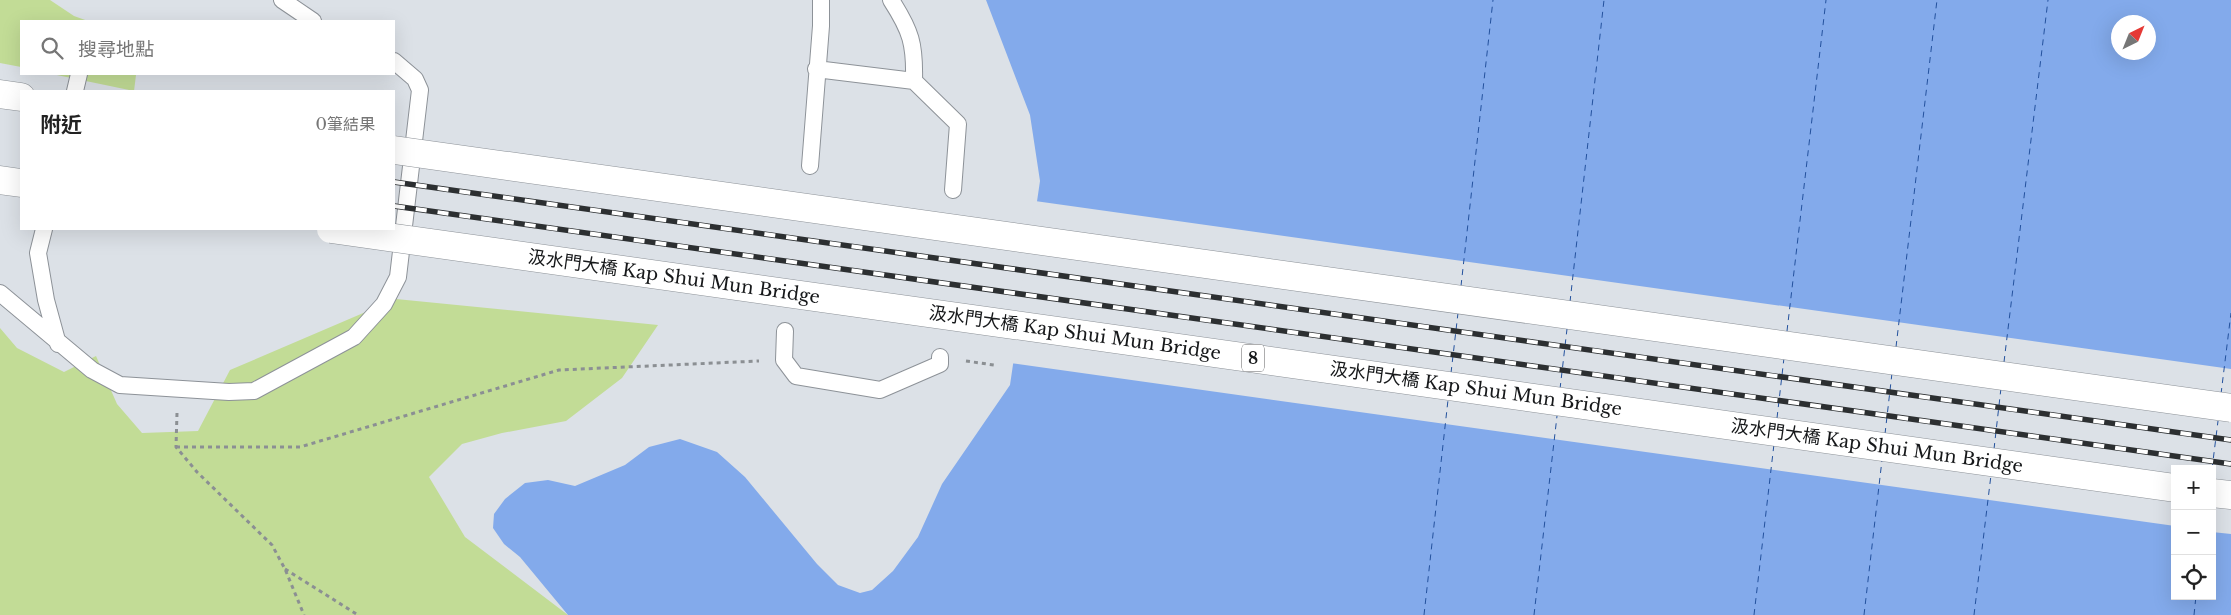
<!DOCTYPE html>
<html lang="zh-TW">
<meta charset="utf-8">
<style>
:root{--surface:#fff;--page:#f2f2f2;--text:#222;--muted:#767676;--line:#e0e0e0}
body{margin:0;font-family:"Libre Baskerville","Noto Sans TC",serif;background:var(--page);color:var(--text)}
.controls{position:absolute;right:15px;bottom:15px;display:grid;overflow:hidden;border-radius:0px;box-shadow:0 5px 20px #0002}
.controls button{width:45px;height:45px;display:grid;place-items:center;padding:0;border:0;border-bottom:1px solid var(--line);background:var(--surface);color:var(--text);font:25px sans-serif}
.compass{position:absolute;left:2111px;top:15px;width:45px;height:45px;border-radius:50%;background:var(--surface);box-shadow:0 5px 20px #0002;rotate:43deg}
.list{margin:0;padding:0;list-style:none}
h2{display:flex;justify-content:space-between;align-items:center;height:65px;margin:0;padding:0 20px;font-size:21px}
h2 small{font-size:16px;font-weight:400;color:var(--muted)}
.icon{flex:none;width:28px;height:28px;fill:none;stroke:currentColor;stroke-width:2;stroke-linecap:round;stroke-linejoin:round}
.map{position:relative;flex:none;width:2231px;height:615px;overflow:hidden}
.search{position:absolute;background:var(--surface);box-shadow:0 5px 20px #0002;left:20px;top:20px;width:375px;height:55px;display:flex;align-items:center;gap:12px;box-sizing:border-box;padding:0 18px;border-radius:0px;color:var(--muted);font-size:19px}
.panel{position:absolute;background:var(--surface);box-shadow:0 5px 20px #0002;left:20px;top:90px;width:375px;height:140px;border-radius:0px}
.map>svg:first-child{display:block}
.green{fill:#c2dc96}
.water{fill:#83aaeb;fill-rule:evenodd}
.pier{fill:#dce1e7}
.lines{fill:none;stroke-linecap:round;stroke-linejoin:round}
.ferry{stroke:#23519d;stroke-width:1;stroke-dasharray:6 5;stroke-linecap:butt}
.lane-casing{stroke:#8d9298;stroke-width:18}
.highway-casing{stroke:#8d9298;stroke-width:29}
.path{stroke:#8b8f93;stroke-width:3;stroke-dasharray:4 4;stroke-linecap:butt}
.lane{stroke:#fff;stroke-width:16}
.highway{stroke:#fff;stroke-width:28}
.rail-casing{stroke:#2c2f31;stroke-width:5.5}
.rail{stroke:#fff;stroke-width:4;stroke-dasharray:11;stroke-linecap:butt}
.highway-bridge-casing{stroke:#8d9298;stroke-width:29;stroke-linecap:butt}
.highway-bridge{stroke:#fff;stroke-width:28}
.labels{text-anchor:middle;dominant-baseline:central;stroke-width:4;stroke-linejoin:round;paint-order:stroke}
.shield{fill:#fff;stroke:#5c5d5f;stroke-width:1}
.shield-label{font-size:16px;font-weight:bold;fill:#16181a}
.street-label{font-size:18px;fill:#16181a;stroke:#fff}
</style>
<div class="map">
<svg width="2231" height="615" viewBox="0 0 2231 615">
<rect width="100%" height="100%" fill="#dce1e7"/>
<path class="green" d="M0,0H50L74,16L88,21H21V67L0,63Z
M52,74H139L136,75L134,91Z
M396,299L658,325L622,378L566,421L502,433L462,444L429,477L465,537L568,615H0V328L17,348L64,372L96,356L117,404L142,433L198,431L230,370Z"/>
<path class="water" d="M986,0H2231V615H568L520,557L504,544L493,528L494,514L505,499L525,483L548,480L575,486L625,465L649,447L680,439L717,452L745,477L817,564L838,585L860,593L872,590L893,571L918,537L942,484L1010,385L1040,181L1030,115ZM2118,22H2148V52H2118ZM2175,469H2212V596H2175Z"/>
<path class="pier" d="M1035,201L2231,369V534L2212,532V469H2175V526L1010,363Z"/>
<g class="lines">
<path class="ferry" d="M1461,286L1493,0
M1570,302L1604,0
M1787,331L1826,0
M1896,347L1937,0
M2004,362L2048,0
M1451,373L1458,313
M1560,389L1567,329
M2221,394L2231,313
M1777,418L1784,358
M1885,434L1892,373
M1994,449L2001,388
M2212,469L2218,421
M1424,615L1448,400
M1534,615L1557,416
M1754,615L1774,444
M1864,615L1882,460
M1974,615L1991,475
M2194,615L2196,596"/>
<g class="lane-casing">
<path id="lane" d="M282,0L313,21
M891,0C911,31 915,44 914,81
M816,69L914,81L958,124L953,190
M75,91L79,74
M810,166L821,26V0
M44,229L38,253L46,300L58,344
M0,293L92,370L120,385L229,392L254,391L354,337L384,304L398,277L420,90L415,79L394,61
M785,331L784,360L796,376L880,390L940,364V357"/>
</g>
<g class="highway-casing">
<path id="highway" d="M0,94L21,97
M0,180L21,183
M2212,493L2231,495"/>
</g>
<path class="path" d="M966,361L994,365
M177,413L176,447L197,472L272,545L285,569L304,615
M176,447H300L559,370L759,361
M285,569L358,615"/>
<use href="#lane" class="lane"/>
<use href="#highway" class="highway"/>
<g class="rail-casing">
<path id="rail" d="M394,182L2231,440
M394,206L2231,464"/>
</g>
<use href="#rail" class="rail"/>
<g class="highway-bridge-casing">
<path id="highway-bridge" d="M394,150L2231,408
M331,229L2175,488"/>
</g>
<use href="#highway-bridge" class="highway-bridge"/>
</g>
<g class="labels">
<rect class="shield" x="1242" y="344.5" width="22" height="27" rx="4"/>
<g class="shield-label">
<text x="1253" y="358">8</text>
</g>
<g class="street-label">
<text transform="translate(674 277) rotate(8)">汲水門大橋 Kap Shui Mun Bridge</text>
<text transform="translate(1075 333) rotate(8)">汲水門大橋 Kap Shui Mun Bridge</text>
<text transform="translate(1476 389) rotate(8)">汲水門大橋 Kap Shui Mun Bridge</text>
<text transform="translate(1877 446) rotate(8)">汲水門大橋 Kap Shui Mun Bridge</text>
</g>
</g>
</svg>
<div class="controls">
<button>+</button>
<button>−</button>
<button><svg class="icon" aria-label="locate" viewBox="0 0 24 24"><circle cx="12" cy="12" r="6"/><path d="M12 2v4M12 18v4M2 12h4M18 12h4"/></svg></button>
</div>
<svg class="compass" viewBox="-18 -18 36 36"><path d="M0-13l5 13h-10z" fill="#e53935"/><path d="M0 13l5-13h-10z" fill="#767676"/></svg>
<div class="search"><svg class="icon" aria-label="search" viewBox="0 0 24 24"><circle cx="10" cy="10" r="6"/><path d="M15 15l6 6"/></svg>搜尋地點</div>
<section class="panel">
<h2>附近<small>0筆結果</small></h2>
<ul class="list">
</ul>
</section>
</div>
